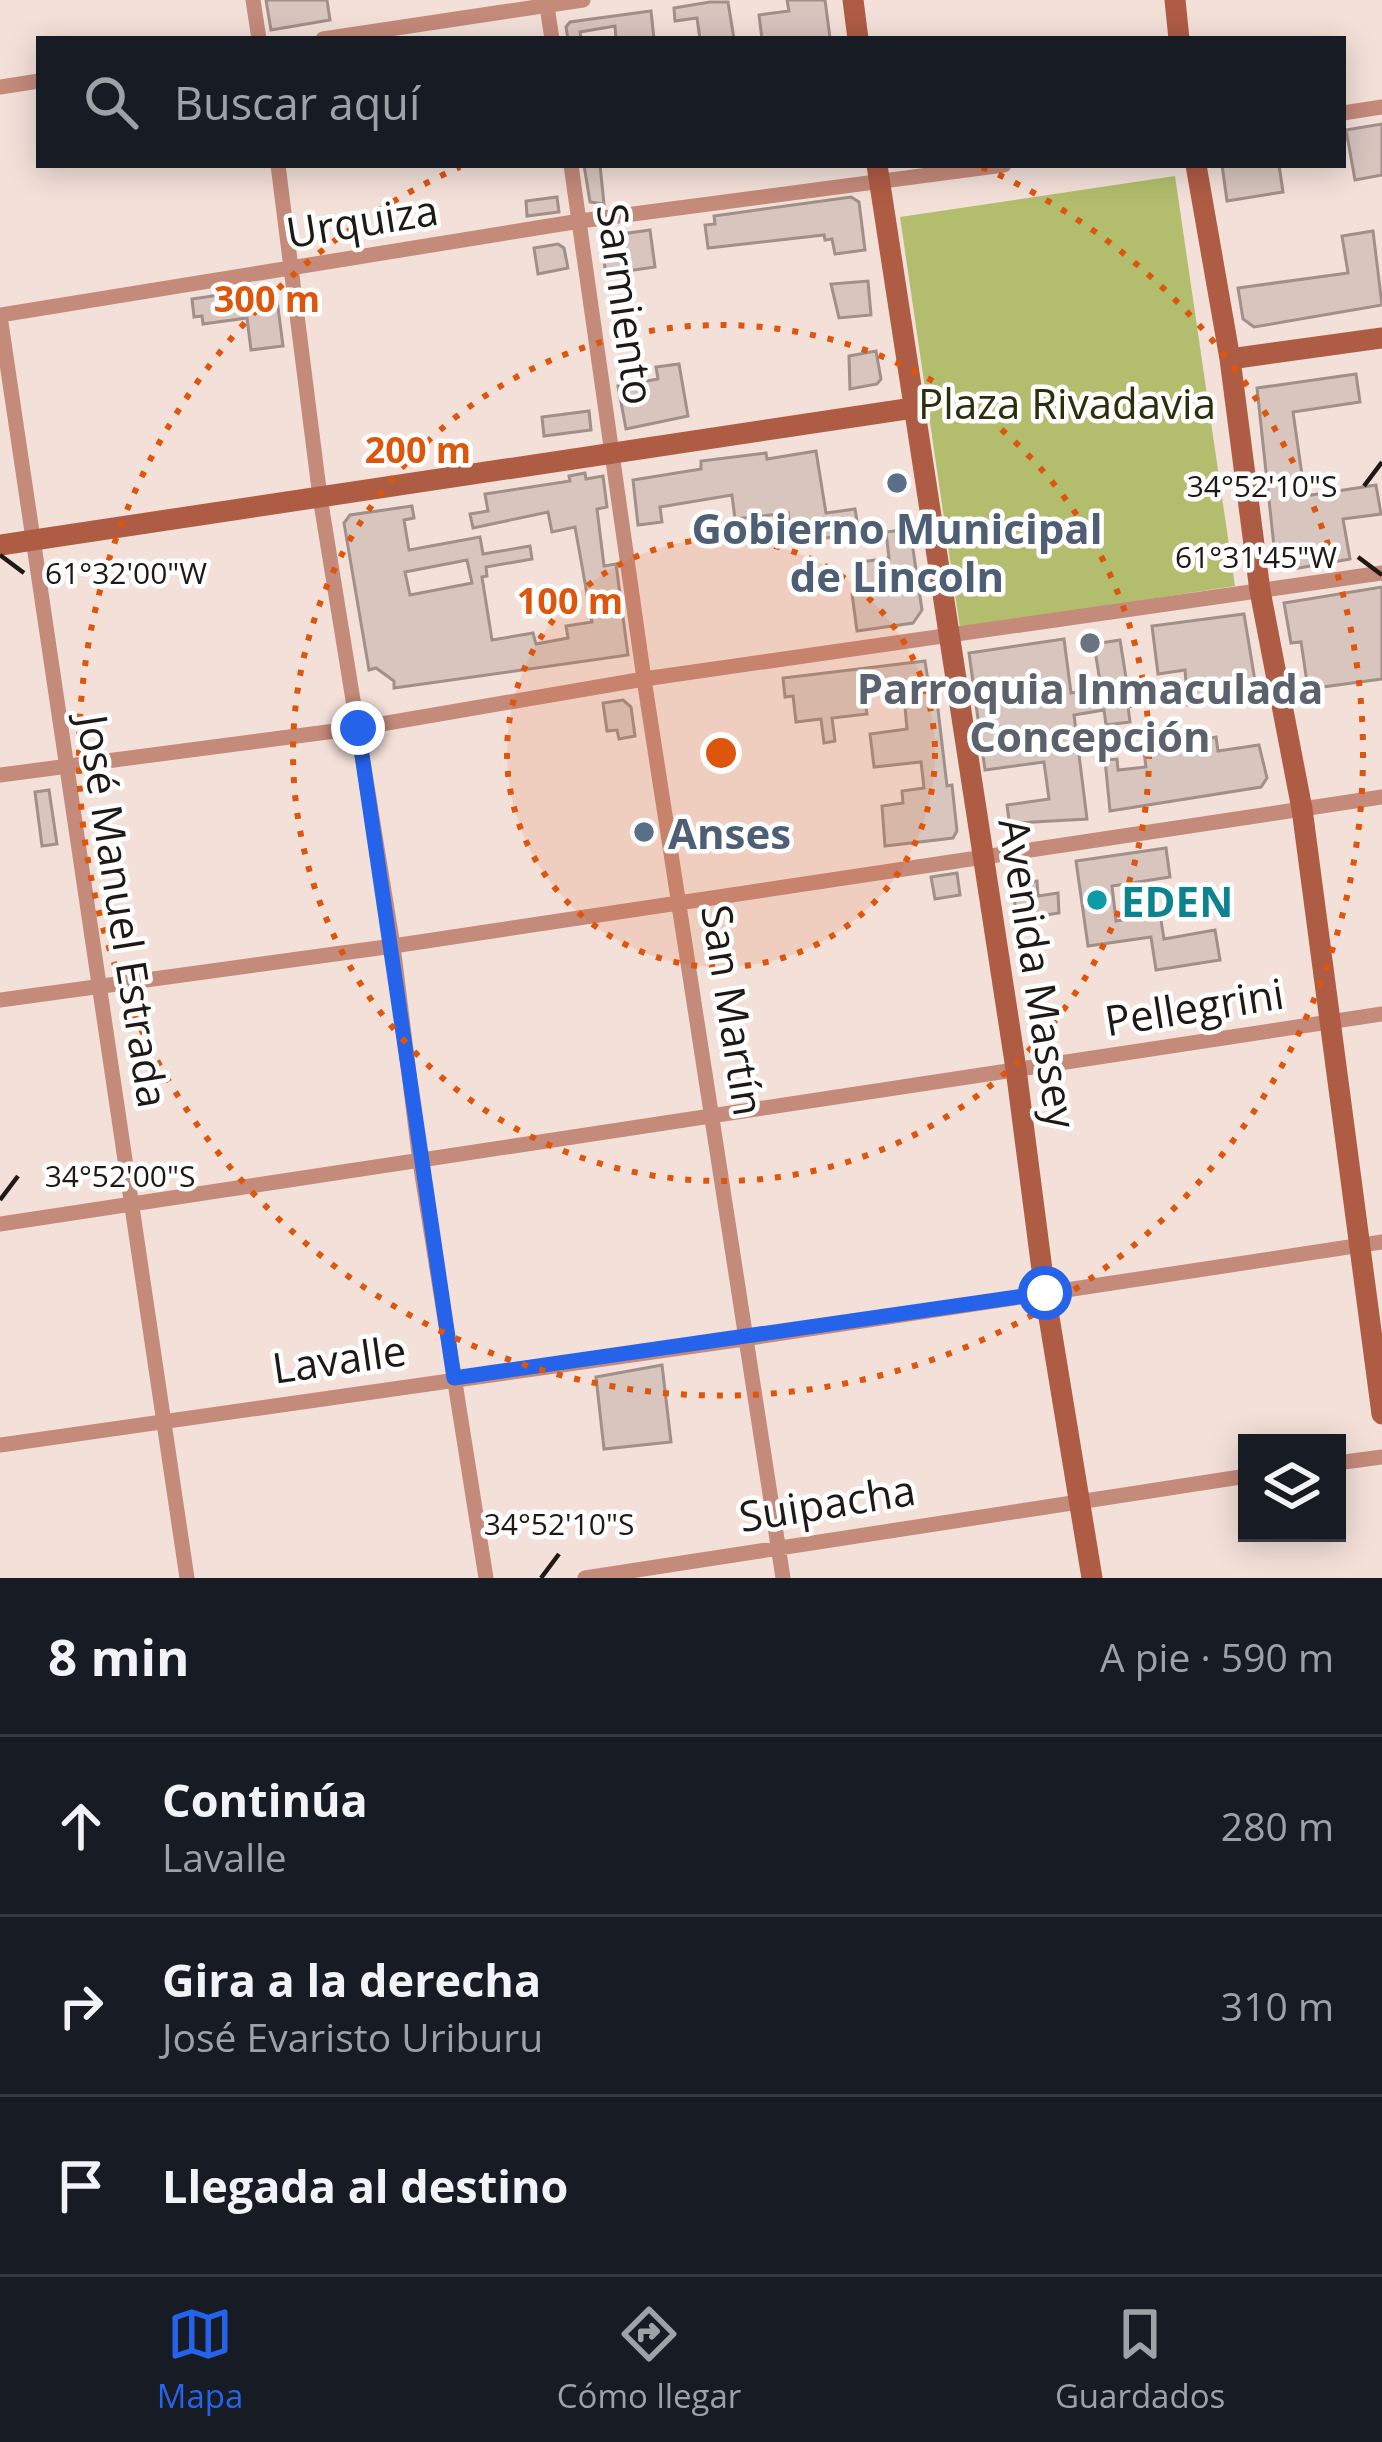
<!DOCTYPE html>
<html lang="es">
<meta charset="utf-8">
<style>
:root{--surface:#171b24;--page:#20242c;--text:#f1f3f6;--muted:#9ea1a6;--line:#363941;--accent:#2563eb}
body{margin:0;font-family:"Open Sans",sans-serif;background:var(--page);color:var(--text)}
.controls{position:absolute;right:36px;bottom:36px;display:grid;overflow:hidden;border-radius:0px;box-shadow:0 6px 30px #0003}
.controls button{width:108px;height:108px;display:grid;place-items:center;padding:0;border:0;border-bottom:3px solid var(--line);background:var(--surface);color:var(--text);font:60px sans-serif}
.stop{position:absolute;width:36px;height:36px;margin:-27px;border:9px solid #2563eb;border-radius:50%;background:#fff}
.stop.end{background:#2563eb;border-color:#fff;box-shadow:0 3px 12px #0008}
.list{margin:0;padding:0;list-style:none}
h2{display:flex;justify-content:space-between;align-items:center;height:156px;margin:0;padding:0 48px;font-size:51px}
h2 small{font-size:39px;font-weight:400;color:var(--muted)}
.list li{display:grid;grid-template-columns:78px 1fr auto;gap:36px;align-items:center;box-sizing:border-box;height:180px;padding:0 48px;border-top:3px solid var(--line)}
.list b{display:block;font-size:45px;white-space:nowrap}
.list p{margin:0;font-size:39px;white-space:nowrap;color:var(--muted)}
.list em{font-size:39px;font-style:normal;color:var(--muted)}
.icon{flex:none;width:66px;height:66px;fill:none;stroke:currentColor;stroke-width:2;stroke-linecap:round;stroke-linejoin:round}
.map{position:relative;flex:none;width:1382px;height:1578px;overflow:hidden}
.search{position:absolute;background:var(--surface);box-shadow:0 6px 30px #0003;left:36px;right:36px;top:36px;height:132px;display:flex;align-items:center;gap:30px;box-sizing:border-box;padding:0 42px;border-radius:0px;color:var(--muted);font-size:45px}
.sheet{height:696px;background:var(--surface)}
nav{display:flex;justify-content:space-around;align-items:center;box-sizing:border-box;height:168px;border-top:3px solid var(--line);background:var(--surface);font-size:33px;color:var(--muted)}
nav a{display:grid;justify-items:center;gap:6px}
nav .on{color:var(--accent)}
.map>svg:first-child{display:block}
.green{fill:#b2be6d}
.building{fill:#d7c5be;stroke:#a18f89;stroke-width:3;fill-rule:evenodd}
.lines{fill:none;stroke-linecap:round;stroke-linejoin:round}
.street{stroke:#c48a7a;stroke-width:15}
.secondary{stroke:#af5c44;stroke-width:21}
.route{stroke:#2563eb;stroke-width:15}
.ticks{fill:none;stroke:#1f1916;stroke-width:4.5}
.ring{fill:none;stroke:#de560c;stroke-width:6;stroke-dasharray:6 12}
.service-dot{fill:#5c6f8a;stroke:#fff;stroke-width:4.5}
.worship-dot{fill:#6b7280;stroke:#fff;stroke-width:4.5}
.culture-dot{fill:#0f9aa8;stroke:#fff;stroke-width:4.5}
.labels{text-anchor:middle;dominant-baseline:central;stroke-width:9;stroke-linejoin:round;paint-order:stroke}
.street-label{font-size:42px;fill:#1f1916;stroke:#fff}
.park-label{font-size:42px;fill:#2b2f0b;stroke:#fff}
.service-label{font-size:42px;font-weight:bold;fill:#4e5e75;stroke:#fff}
.worship-label{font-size:42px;font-weight:bold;fill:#5b616d;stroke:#fff}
.culture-label{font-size:42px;font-weight:bold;fill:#0d838f;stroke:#fff;text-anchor:start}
.ticks-label{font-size:30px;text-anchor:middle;fill:#1f1916;stroke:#fff;stroke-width:9;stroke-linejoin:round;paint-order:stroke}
.centre{fill:#de560c;stroke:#fff;stroke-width:6}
.ring-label{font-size:36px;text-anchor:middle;font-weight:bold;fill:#de560c;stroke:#fff;stroke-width:9;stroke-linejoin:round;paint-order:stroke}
</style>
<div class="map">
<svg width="1382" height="1578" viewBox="0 0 1382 1578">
<rect width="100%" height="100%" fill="#f3e0d9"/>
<path class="green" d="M1175,176L1235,586L960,628L900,217Z"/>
<path class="building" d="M266,0H327L330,20L271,30Z
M787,0H825L830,38L762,39L759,15L789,11Z
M710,2H728L734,39H700L697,18L675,21L674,8Z
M651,11L654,39H616L615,26L580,32L581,39H568L566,27L570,22Z
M1382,124V175L1355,180L1346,130Z
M584,165H600L604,204L590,202Z
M1222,165H1279L1283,192L1227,201Z
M557,197L559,212L527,216L526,201Z
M851,197L859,202L865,250L835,254L832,239L825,240L824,235L708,248L705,225L715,224L714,216Z
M650,230L655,267L606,274L600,237Z
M1373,231L1382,305L1254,327L1243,319L1238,288L1348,273L1342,236Z
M558,244L564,248L568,268L538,274L534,248Z
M868,281L871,315L839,318L831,284Z
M260,289L261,294L276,292L283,346L251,350L247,318L203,324L202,316L194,317L192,299Z
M876,351L881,379L877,384L850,389L849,356Z
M679,364L688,416L626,429L618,386L658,379L656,367Z
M1356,374L1360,402L1293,412L1305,496L1376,485L1381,514L1343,519L1350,559L1288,570L1276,565L1257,388Z
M589,411L591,430L544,436L542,417Z
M816,451L826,513L855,509L859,533L792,543L788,513L735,519L732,495L660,507L662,522L638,525L633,480L701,469V461L766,453L767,459Z
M585,473L586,479L603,476L607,507L597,509L604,566L616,564L628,655L394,688V681L376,668L369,670L344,523L350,515L412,506L414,518L404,520L409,550L480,537L483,554L530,546L532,559L486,567L487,576L482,577L492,640L533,633L536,644L568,638L566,626L592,622L575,527L552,532L548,512L473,528L470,514L488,511L485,494L570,481L569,476ZM467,560L472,583L410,595L405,572Z
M910,529L922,610L913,623L857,631L852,594L865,592L861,562L889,558L886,532Z
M1382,587V679L1308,689L1301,642L1291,643L1284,603Z
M1244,614L1257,693L1188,705L1185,670L1158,674L1152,626Z
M1064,639L1071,693L1101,688L1094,644L1120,640L1127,684L1142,682L1145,705L1128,707L1130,722L1106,725L1104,710L1074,715L1087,819L1015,823L1009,820L1007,805L1049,799L1044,762L985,770L969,653Z
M925,661L931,701H937L947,786L952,785L957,831L953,838L885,846L882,806L903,803L902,791L924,788L921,762L874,767L870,734L907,729L904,696L891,698L890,689L864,693L867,714L832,718L835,741L824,743L821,719L796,722L793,696L785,697L783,678Z
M623,700L631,707L635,736L619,739L617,730L607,731L603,703Z
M1216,737L1218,751L1259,745L1267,778L1261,787L1110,811L1105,760L1117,759L1118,770L1146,767L1144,752Z
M49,790L57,844L42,846L35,792Z
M1166,848L1170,877L1112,886L1116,921L1160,914L1164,939L1215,930L1220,960L1156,970L1151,937L1088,946L1076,861Z
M957,873L960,895L935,899L931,877Z
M1037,881L1038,896L1058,893L1059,913L1017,919L1012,883Z
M662,1365L671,1442L604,1449L596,1377Z"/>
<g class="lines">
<path class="street" d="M253,0L259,39
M546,0L552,39
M323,39L583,0
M0,87L39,81
M1343,113L1382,107
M278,165L320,497L393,946L420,1162L486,1578
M571,165L644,679L783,1578
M0,315L580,221L1004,165
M0,316L187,1578
M0,775L358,728L644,679L1382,573
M0,1000L393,946L1382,797
M0,1224L1382,1014
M0,1445L744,1339L1382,1242
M1337,1463L1382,1457
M585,1578L1247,1476"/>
<path class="secondary" d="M853,0L858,39
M1175,0L1179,39
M877,165L1016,1069L1045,1293L1092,1578
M1196,165L1230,359L1260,591L1302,809L1382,1414
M1230,359L1382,338
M0,545L913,408"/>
</g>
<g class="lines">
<path class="route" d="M358,728L454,1378L1045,1293"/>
</g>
<path class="ticks" d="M1364,486L1382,462M0,555L24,573M1358,557L1382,575M0,1200L18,1176M541,1578L559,1554"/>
<circle cx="721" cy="753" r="214" fill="#de560c" fill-opacity=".12"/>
<g class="ring">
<circle cx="721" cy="753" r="214"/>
<circle cx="721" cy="753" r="428"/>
<path d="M982 167A642 642 0 1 1 460 167"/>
</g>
<g class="service-dot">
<circle cx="897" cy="483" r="12"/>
<circle cx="644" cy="832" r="12"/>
</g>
<circle class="worship-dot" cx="1090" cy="643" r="12"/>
<circle class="culture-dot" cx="1097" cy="900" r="12"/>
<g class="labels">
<g class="street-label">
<text transform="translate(362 220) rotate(-9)">Urquiza</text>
<text transform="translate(627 304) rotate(82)">Sarmiento</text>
<text transform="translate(124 911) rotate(81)">José Manuel Estrada</text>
<text transform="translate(1039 973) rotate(81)">Avenida Massey</text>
<text transform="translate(1194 1006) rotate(-9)">Pellegrini</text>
<text transform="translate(734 1010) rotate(81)">San Martín</text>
<text transform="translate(339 1358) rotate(-8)">Lavalle</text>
<text transform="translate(827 1502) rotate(-9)">Suipacha</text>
</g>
<g class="park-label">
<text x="1067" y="402">Plaza Rivadavia</text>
</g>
<g class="service-label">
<text x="897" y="527">Gobierno Municipal<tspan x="897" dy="48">de Lincoln</tspan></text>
<text x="668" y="832" text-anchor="start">Anses</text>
</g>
<g class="worship-label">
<text x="1090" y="687">Parroquia Inmaculada<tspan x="1090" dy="48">Concepción</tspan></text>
</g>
<g class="culture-label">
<text x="1121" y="900">EDEN</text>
</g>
</g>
<g class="ticks-label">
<text x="1262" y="497">34°52'10"S</text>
<text x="1256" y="568">61°31'45"W</text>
<text x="126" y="584">61°32'00"W</text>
<text x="120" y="1187">34°52'00"S</text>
<text x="559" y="1535">34°52'10"S</text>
</g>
<circle cx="721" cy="753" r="18" class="centre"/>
<g class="ring-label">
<text x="267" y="312">300 m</text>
<text x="418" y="463">200 m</text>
<text x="570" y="614">100 m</text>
</g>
</svg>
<div class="controls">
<button><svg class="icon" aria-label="layers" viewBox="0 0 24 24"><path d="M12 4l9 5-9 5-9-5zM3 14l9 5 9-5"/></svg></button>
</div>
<div class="stop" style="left:1045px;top:1293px"></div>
<div class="stop end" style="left:358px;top:728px"></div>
<div class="search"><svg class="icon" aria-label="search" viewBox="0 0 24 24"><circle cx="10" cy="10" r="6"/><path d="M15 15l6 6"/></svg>Buscar aquí</div>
</div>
<section class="sheet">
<h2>8 min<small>A pie · 590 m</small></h2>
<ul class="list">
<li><svg class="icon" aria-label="ahead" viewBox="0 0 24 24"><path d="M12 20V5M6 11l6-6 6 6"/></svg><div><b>Continúa</b><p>Lavalle</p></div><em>280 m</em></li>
<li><svg class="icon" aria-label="right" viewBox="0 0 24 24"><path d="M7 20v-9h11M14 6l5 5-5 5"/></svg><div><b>Gira a la derecha</b><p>José Evaristo Uriburu</p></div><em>310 m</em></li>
<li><svg class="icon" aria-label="arrive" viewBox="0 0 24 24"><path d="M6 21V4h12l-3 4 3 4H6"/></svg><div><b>Llegada al destino</b></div></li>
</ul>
</section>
<nav>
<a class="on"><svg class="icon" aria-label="map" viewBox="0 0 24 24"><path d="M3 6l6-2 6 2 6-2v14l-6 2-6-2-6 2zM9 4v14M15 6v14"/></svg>Mapa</a>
<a><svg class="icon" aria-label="directions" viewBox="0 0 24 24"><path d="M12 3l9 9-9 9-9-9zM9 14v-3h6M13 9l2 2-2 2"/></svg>Cómo llegar</a>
<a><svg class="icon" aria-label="saved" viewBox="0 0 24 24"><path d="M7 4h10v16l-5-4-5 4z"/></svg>Guardados</a>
</nav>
